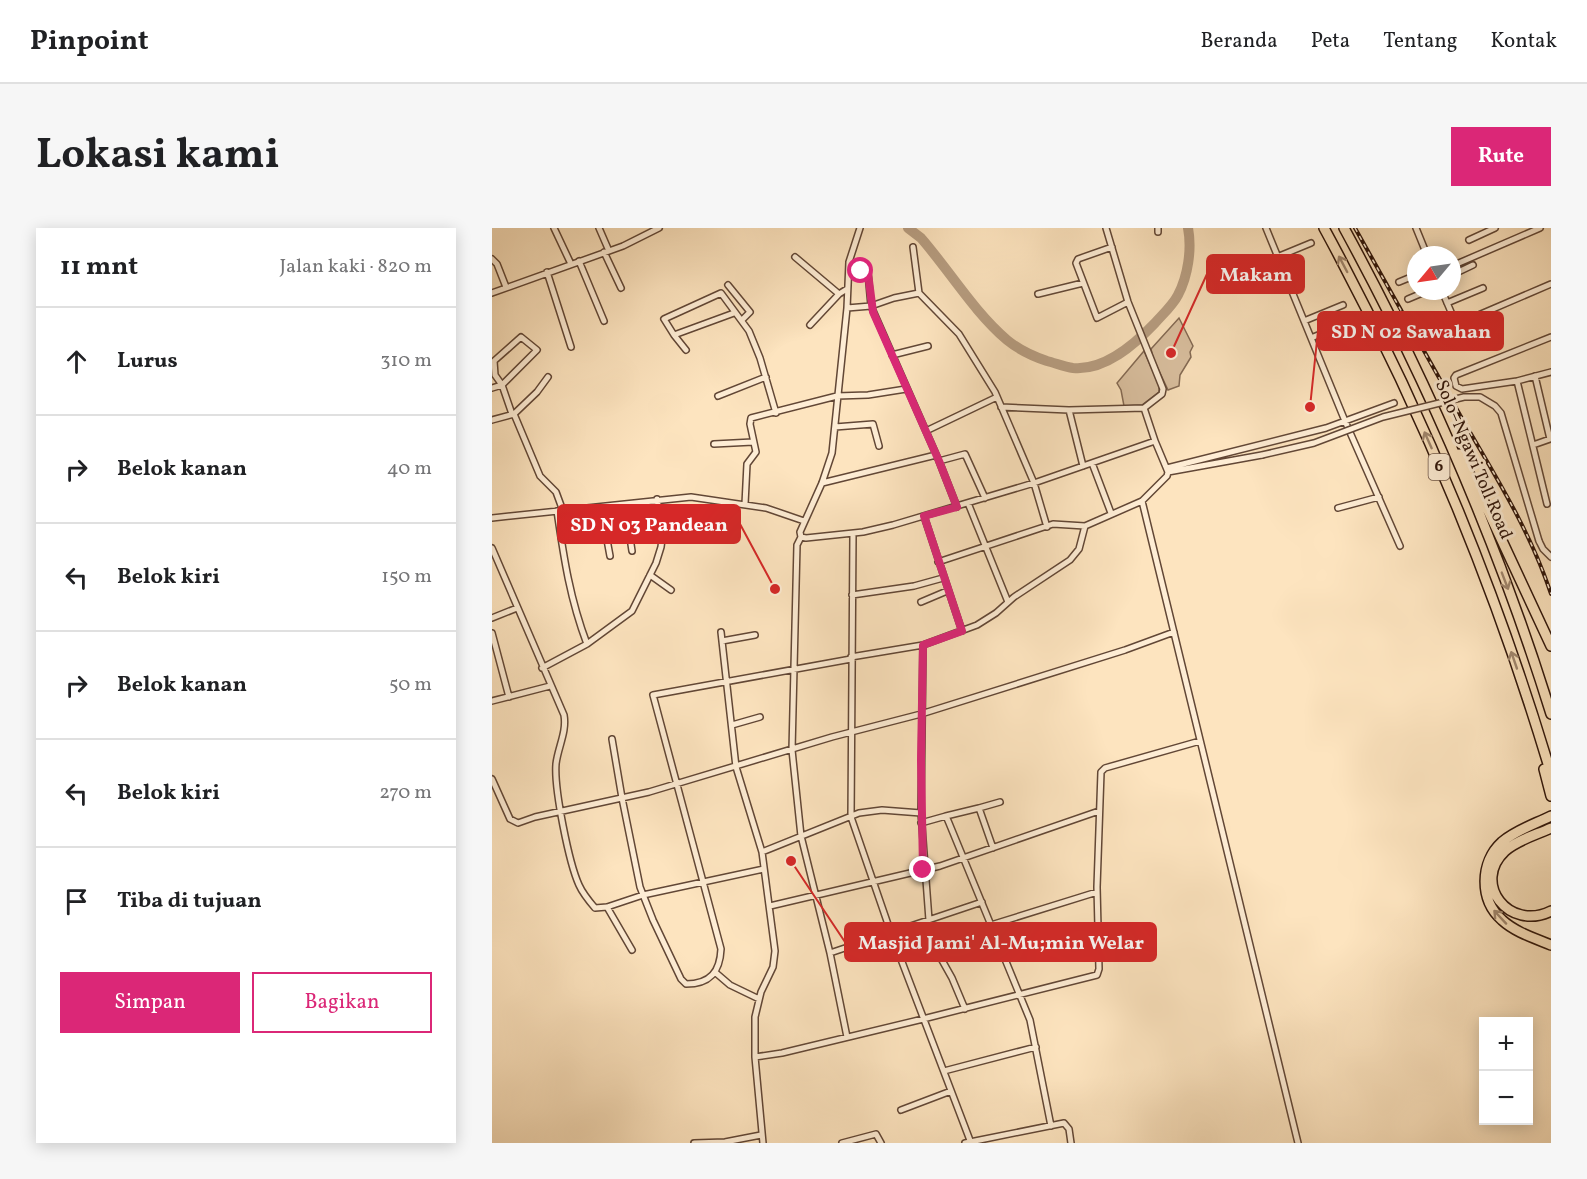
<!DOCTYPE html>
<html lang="id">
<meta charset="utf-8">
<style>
:root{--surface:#fff;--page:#f6f6f6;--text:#202124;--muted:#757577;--line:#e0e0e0;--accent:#db2777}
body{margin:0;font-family:Vollkorn,serif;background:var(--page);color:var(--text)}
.controls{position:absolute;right:18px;bottom:18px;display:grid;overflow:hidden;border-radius:0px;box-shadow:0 3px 15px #0003}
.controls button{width:54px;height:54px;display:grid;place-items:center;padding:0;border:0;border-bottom:2px solid var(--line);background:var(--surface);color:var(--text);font:30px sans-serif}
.compass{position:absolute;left:915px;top:18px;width:54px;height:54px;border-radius:50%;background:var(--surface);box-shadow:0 3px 15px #0003;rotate:241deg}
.stop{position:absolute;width:18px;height:18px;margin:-14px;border:4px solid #db2777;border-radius:50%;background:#fff}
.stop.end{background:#db2777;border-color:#fff;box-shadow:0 2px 6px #0008}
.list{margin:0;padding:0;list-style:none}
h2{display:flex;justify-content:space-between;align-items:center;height:78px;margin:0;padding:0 24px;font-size:26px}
h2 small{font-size:20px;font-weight:400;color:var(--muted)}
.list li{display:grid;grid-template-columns:39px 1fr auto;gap:18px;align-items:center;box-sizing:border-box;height:108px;padding:0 24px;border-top:2px solid var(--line)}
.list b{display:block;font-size:22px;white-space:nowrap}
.list em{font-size:20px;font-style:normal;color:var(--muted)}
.actions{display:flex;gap:12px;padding:18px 24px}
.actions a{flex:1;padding:14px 0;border:2px solid var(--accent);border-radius:0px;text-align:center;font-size:21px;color:var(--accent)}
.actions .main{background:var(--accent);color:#fff}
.icon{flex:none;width:33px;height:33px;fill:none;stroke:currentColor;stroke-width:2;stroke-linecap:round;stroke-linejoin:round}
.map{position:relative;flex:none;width:1059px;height:915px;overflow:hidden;border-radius:0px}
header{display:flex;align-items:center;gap:36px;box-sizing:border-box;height:84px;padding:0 30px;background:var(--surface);border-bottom:2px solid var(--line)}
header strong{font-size:28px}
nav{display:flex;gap:33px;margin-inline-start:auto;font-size:21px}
.intro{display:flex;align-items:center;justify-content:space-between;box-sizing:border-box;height:144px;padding:0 36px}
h1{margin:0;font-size:42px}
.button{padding:15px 27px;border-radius:0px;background:var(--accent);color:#fff;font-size:21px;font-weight:700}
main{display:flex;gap:36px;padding:0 36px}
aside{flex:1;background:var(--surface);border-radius:0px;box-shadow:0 3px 15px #0003}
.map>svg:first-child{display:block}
.green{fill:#dac0a0;stroke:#846a54;stroke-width:1.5}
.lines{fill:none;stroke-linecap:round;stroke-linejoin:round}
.river{stroke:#b79d81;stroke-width:10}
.minor-casing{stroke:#624736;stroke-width:8}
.motorway-casing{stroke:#2e1308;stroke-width:12}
.minor{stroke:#feedd5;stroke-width:5}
.motorway{stroke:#fde4bf;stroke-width:9}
.rail-casing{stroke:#2e1308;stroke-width:4}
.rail{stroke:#feedd5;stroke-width:1.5;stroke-dasharray:4.5;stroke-linecap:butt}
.minor-bridge-casing{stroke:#624736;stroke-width:8;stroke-linecap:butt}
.minor-bridge{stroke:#feedd5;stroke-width:5}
.oneway{stroke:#a0866d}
.route{stroke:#db2777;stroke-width:8}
.labels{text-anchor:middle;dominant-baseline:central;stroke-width:6;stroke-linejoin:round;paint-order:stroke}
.shield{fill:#feedd5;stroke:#6c5446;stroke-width:1.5}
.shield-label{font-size:16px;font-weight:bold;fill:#2e1308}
.street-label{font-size:18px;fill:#2e1308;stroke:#feedd5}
.leader{fill:none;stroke:#d62828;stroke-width:2}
.callout-dot{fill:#d62828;stroke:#feedd5;stroke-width:2}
.callout{fill:#d62828;stroke:#d62828;stroke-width:2}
.callout-label{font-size:20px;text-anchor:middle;font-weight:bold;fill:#fff}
</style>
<header>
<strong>Pinpoint</strong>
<nav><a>Beranda</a><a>Peta</a><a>Tentang</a><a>Kontak</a></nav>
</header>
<div class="intro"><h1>Lokasi kami</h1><a class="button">Rute</a></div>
<main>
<aside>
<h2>11 mnt<small>Jalan kaki · 820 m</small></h2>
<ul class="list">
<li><svg class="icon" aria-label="ahead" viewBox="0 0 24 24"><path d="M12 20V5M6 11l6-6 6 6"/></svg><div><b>Lurus</b></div><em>310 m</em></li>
<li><svg class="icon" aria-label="right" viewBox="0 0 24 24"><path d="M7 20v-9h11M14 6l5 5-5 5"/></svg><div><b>Belok kanan</b></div><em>40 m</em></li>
<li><svg class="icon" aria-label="left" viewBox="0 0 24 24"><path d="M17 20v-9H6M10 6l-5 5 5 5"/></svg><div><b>Belok kiri</b></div><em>150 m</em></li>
<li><svg class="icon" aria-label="right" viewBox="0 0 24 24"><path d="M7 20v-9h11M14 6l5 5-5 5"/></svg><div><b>Belok kanan</b></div><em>50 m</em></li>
<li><svg class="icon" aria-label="left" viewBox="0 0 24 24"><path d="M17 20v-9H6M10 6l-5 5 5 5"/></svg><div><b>Belok kiri</b></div><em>270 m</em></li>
<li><svg class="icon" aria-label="arrive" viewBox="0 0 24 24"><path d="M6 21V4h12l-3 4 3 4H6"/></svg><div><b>Tiba di tujuan</b></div></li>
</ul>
<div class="actions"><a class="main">Simpan</a><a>Bagikan</a></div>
</aside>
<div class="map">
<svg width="1059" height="915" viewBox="0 0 1059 915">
<rect width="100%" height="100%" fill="#fde4bf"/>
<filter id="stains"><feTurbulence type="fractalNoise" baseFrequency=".00333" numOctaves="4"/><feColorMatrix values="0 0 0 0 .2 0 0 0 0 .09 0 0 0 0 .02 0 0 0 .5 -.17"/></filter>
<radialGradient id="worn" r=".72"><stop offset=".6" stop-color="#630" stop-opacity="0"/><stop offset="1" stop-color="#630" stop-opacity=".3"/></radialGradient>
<path class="green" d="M687,90L701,118L698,124L699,129L688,147L687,158L676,162L661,130L659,121Z
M652,123L667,157V164L650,177L632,178L629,162L625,155Z"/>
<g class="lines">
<path class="river" d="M416,0L429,10C457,42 482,84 515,112C526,121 540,128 555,133C563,135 573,139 581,140C613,143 643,116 663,95C671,86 681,77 686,67C696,48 700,21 696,0"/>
<g class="minor-casing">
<path id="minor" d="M62,0L79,36
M107,0L117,23
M614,0L636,74L671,161L670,166L652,180L663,213
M666,0V4
M774,0L853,193L908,318
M924,0L935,27
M977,12L1003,0
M421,19L427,65
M620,19L586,31L584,35L605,90L636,74
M112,24L129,60
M303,29L347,66L355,61
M785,29L819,15
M0,31L5,36L14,59
M87,33L112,93
M960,38L1048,0
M357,43L376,45L379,78L402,70L427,65L467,106L503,164L542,255L555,299
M55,44L79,119
M960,47L981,37
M907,54L924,47
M236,57L258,84L250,92
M950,63L959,84
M0,65L131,18L167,0
M546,66L591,55
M916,71L935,63
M955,75L991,60
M355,80L379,78L447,233L465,279
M242,85L182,107L172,91L229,65L257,103L268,130L284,185
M812,93L851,77
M318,97L347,66
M182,107L194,122
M29,109L45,122L10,157L3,147L2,133Z
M1059,109L964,147L962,150L964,158L970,161L1025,153L1059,144
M819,110L855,95
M933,110L1059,56
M400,127L436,118
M1025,153L1055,276
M0,160L10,157L20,186
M226,168L274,149
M509,179L577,182L652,180
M577,182L591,238
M22,186L48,248L64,264L71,283
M0,192L22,186L45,164L56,149
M343,199L381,196L387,218
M434,203L505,169
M222,216L261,214
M1041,217L1058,211L1043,148
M447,233L473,226L493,270
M600,235L619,285
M675,240L834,200L902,175
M330,255L444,227
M650,273L806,915
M476,275L516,374
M133,276L140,323
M253,276L255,236L264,224L258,196L259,190L345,168L376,167L414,161
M109,279L118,328
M846,280L887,269
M65,283C72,331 78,371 95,416
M432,288L470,403
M0,290L199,269L274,280L312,293
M361,306L359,589L399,705L479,915
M309,309L314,310L371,304L401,297L542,255L663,213L676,244
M1047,313L1051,321L1059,329
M0,320L72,487C75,504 66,519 64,536C62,561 77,635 87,657C91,666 97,673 103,680L115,679L151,667L272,641
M446,334L561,296L593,298L650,273L675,248L676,244L770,227
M158,347L179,362
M360,367L422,358L451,350
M429,374L455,363
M0,390L25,380
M229,404L244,539L270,624L283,723L281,739L269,764L263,789V829
M0,405L17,469
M230,413L263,407
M431,417L429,585L437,692L442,718L460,750L473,781
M359,429L431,417L485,397L504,385L522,369L578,332L587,321L593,298
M50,440L95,416L140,383L164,335L169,319L171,303L165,271
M0,473L58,458
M240,497L268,489
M120,511L130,570L148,659L161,692L189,751L194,756C219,756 228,743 229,721L161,467L359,431
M0,551L18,591L26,595L43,589L157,564L340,509L429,486L633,422L682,404
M487,580L508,574
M454,588L487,580L501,620
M429,595L454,588L457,595L538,792L559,898
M270,624L367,585L390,582L429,585
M278,678L448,638L607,583
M115,679L140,722
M499,697L605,664
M510,724L540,716
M338,725L490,674
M224,745L238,757L267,771
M355,809L338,725L309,608L300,522L305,317L309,309L308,304L330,255L340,225L355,80L357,34L368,0
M452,843L544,819
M409,882L459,863
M202,915L233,914L269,907
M271,915L263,829L290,825L431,791L605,747L607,741L605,659L609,544L613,540L708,513
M350,915L384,906L389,915
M473,915L572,895L577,901L579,915"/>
</g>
<g class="motorway-casing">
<path id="motorway" d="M832,0C926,173 1003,357 1059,546
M852,0C936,154 1007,318 1059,486
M967,226L992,274L1059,418
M1052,541L1059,568
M1059,588C1043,596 1024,602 1010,614C988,634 987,672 1010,692C1023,704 1042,710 1059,717
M1059,600C1044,607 1025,612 1013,623C979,655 1017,704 1059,683"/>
</g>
<use href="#minor" class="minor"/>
<use href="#motorway" class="motorway"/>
<g class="rail-casing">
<path id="rail" d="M863,0C898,63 933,125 968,187C1002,246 1038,302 1059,366"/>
</g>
<use href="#rail" class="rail"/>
<g class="minor-bridge-casing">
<path id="minor-bridge" d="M770,227L822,215L891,189L972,169H988L1003,178L1009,185L1047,313"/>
</g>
<use href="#minor-bridge" class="minor-bridge"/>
</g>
<defs><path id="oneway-shaft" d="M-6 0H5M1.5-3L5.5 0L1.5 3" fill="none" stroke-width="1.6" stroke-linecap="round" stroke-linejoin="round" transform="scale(1.5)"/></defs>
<g class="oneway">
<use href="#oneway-shaft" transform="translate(851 36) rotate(-118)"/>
<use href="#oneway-shaft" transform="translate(936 212) rotate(-114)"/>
<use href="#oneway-shaft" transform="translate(1013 353) rotate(69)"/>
<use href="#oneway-shaft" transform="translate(1022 432) rotate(-109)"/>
<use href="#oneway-shaft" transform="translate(1008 689) rotate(-133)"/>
</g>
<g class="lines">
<path class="route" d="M369,43L376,45L381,84L447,233L465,279L432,288L470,403L431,417L429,532L431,642"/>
</g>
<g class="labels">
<rect class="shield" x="936.5" y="226" width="21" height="26" rx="4.5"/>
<g class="shield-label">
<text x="947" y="239">6</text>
</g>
<g class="street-label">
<text transform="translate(981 232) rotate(67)">Solo–Ngawi Toll Road</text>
</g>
</g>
<path class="leader" d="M679 125L715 46M818 179L826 103M283 361L248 296M299 633L353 714"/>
<g class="callout-dot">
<circle cx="679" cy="125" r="6"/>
<circle cx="818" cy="179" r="6"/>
<circle cx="283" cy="361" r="6"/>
<circle cx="299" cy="633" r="6"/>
</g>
<g class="callout">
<rect x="715" y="27" width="97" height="38" rx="6"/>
<rect x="826" y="84" width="185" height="38" rx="6"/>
<rect x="66" y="277" width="182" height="38" rx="6"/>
<rect x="353" y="695" width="311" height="38" rx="6"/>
</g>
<g class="callout-label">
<text x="764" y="53">Makam</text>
<text x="919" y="110">SD N 02 Sawahan</text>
<text x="157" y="303">SD N 03 Pandean</text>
<text x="509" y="721">Masjid Jami' Al-Mu;min Welar</text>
</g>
<rect width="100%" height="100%" filter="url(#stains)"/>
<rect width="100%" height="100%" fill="url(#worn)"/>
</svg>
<div class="controls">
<button>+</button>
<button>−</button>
</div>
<svg class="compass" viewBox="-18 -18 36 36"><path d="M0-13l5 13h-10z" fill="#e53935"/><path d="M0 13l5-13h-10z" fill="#757577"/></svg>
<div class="stop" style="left:369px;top:43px"></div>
<div class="stop end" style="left:431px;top:642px"></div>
</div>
</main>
